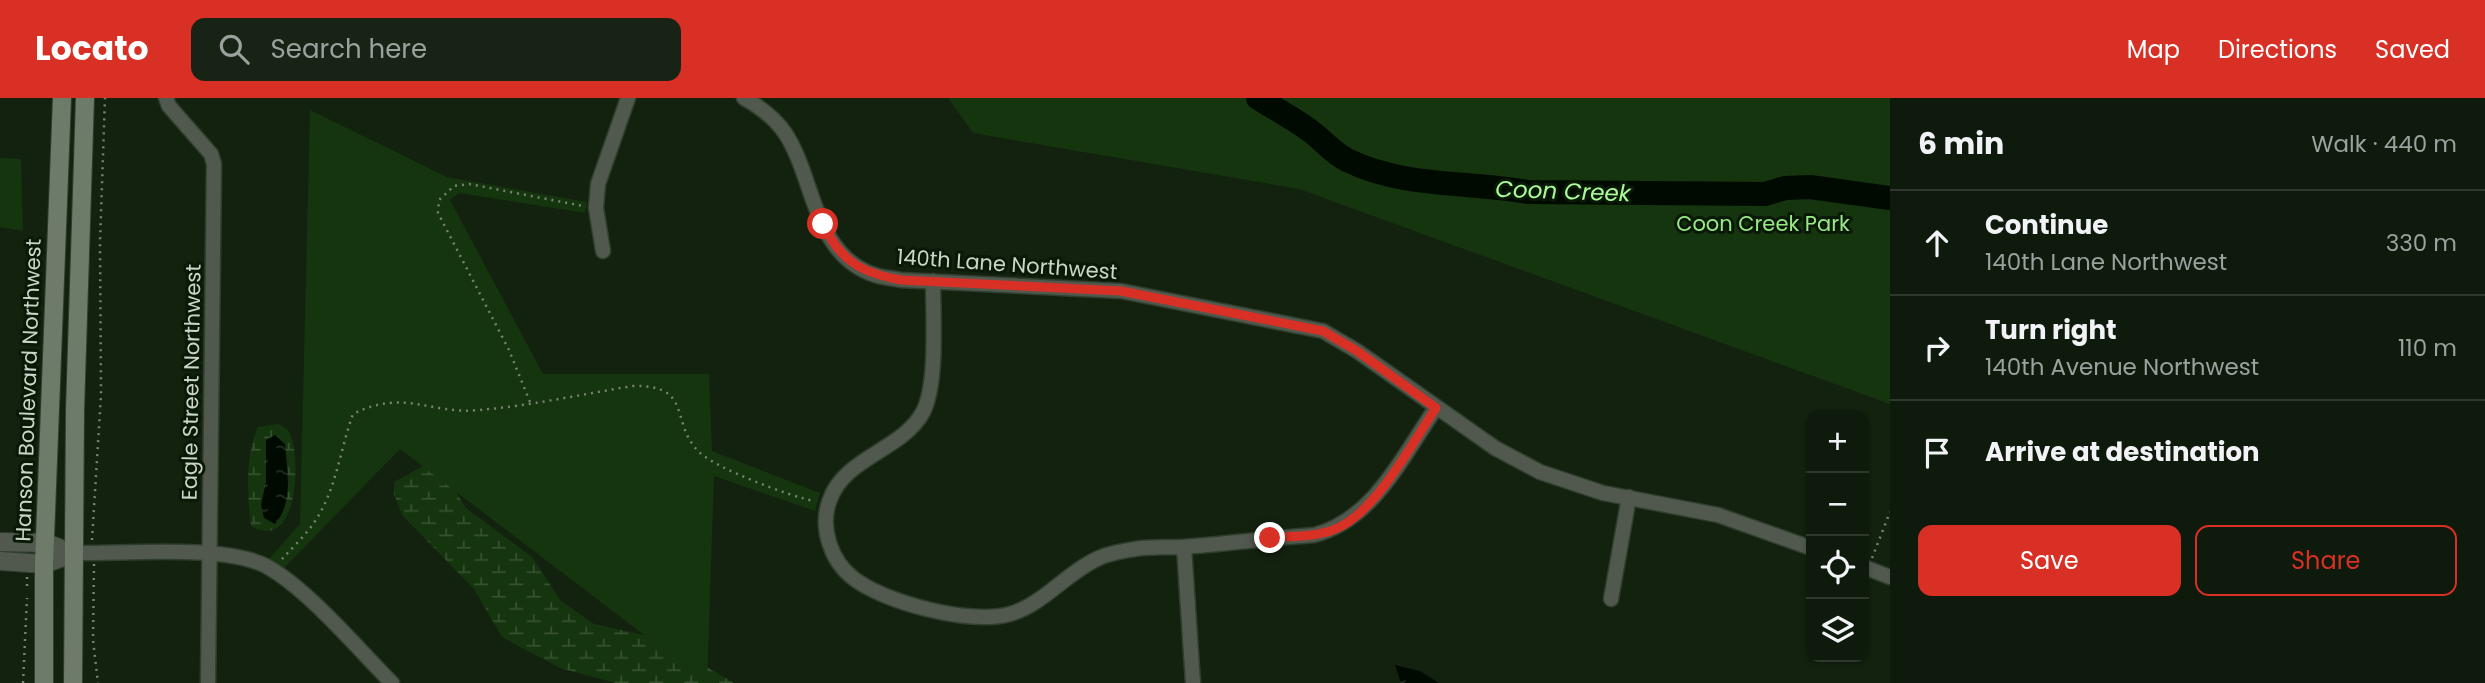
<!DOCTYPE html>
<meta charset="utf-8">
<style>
:root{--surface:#0e1a0b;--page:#172314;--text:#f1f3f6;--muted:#9ba19d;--line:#2e382c;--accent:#d93025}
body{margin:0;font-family:Poppins,sans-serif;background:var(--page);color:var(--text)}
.controls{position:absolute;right:21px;bottom:21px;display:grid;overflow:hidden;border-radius:14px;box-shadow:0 2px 5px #0004}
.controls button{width:63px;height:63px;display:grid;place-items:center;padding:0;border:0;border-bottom:2px solid var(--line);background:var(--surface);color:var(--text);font:35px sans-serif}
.stop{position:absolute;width:21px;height:21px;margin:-16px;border:5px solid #d93025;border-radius:50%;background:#fff}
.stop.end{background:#d93025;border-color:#fff;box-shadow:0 2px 7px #0008}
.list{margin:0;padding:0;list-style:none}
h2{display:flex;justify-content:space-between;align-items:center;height:91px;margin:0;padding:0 28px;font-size:30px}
h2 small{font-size:23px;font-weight:400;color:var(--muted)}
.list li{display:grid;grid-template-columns:46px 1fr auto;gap:21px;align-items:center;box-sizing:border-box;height:105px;padding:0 28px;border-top:2px solid var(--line)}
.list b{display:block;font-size:26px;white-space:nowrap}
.list p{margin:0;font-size:23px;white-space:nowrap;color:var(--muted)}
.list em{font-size:23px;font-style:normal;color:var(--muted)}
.actions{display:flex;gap:14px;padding:21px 28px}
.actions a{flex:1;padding:16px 0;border:2px solid var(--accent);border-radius:14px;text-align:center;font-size:24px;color:var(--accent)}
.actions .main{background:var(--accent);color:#fff}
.icon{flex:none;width:38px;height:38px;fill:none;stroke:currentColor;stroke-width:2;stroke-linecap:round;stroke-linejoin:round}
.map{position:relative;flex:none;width:1890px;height:585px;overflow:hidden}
header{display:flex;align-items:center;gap:42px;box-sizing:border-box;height:98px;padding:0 35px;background:var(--accent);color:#fff}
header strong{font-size:33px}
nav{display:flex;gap:38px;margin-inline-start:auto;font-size:24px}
.search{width:490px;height:63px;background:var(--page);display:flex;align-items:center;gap:18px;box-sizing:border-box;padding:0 24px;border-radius:14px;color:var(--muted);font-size:26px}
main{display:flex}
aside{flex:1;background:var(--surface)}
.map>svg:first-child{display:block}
.wetland{fill:url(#wetland-marsh)}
.green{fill:#15350e}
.water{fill:url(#water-ripples)}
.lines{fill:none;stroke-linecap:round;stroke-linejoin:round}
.river{stroke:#000a00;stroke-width:24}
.minor-casing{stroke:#303f2d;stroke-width:17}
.tertiary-casing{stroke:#303f2d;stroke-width:20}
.secondary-casing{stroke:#303f2d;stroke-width:20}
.path{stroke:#768272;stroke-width:2.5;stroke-dasharray:2 5;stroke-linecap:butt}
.minor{stroke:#51594f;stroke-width:14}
.tertiary{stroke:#51594f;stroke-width:18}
.secondary{stroke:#6e7b6b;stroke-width:18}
.route{stroke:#d93025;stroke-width:9}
.labels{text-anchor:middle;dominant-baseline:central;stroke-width:6;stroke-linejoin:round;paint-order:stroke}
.park-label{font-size:21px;fill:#98e986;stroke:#0a1907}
.street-label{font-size:21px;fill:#cbd5c8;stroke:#0a1907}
.water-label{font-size:23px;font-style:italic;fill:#abfc98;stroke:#0a1907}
</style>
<header>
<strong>Locato</strong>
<div class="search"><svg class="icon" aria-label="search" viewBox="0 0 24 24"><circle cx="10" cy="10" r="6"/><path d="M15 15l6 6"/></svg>Search here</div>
<nav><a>Map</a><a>Directions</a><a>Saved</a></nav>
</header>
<main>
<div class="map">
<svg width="1890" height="585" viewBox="0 0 1890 585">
<defs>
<pattern id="wetland-marsh" width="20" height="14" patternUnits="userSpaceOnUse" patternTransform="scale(1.75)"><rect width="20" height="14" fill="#15350e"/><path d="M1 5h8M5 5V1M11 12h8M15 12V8" fill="none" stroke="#365130"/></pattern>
<pattern id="water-ripples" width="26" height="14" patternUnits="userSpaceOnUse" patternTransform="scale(1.75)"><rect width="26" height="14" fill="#000a00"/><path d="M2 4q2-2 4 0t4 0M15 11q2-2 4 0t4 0" fill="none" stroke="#242d24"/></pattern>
</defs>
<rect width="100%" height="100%" fill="#13220f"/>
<path class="wetland" d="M278,326C283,329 287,330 290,336C301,357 299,456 251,428C247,397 245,358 258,329Z
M429,365L448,381L466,410L532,459L561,503L594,526L657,540L734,585H616L560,570L502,539L474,491L402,417L394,396V384Z"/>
<path class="green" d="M948,0H1890V306L1299,91L973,35Z
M310,12L447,79L587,104L585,115L459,95L450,102L543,276H709L712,353L820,395L815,413L714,378L707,585L400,351L284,470L269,461L300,426Z
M0,60L21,61L23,133L0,129Z"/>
<path class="water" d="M275,337L285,346C287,373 294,404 275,426L264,420L261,407L266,384V342Z
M1395,567L1420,573L1439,585H1401Z"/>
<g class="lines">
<path class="river" d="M1258,0C1275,11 1293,20 1309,32C1322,41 1333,55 1347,62C1404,90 1467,83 1528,94L1765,96L1785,90L1810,89L1890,100"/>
<g class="minor-casing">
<path id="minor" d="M166,0L169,8L211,56L214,66L208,585
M744,0C760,9 774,19 785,35C815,80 813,157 875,177C883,180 893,180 901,182L1121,193L1323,233L1357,253L1495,350L1540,374L1603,395L1718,417L1811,450
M603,153L596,110L598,86L628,0
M933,183C933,216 938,285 923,314C902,353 843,359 829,404C820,430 831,463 853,480C885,505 970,527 1010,516C1044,506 1067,474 1099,460C1109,455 1124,453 1135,451C1150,448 1167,450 1182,449C1226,446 1270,440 1314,437C1374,422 1403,357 1436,310
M1184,449L1193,585
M74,455C123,456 224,446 266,468C308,491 357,550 392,585
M1864,469L1890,479
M1611,501L1629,399"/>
</g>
<g class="tertiary-casing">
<path id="tertiary" d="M0,444L46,445L59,450
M0,463L44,466L74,455"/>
</g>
<g class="secondary-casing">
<path id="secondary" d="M44,585V466L62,0
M73,585L75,312L85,0"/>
</g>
<path class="path" d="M530,304L509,252L438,115L439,102L454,88L469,86L583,108
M92,442L101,297L100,144L105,0
M1872,460L1890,414
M282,461C295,447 311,432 320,415C337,385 341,349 353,316C405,290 430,317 479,312C530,308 582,296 633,288C694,287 669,324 699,354C717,371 789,398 814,403
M94,466L93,542L98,585
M27,479V493
M23,585L27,500"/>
<use href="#minor" class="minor"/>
<use href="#tertiary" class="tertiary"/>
<use href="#secondary" class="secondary"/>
</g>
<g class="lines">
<path class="route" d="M823,126C841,164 862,175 901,182L1121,193L1323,233L1357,253L1436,310C1412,345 1375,417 1333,432C1314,439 1291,438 1270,440"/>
</g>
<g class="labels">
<g class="park-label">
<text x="1763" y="125">Coon Creek Park</text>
</g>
<g class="street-label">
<text transform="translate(1007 166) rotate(4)">140th Lane Northwest</text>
<text transform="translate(191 284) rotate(-89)">Eagle Street Northwest</text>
<text transform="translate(28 292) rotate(-88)">Hanson Boulevard Northwest</text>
</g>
<g class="water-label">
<text transform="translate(1563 93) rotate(2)">Coon Creek</text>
</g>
</g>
</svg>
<div class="controls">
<button>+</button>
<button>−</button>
<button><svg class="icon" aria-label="locate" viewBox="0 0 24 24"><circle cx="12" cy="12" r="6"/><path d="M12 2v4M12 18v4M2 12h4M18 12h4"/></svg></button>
<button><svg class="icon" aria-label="layers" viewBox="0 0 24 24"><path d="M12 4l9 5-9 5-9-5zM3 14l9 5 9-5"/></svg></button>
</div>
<div class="stop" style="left:823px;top:126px"></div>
<div class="stop end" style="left:1270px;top:440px"></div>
</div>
<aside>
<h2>6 min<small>Walk · 440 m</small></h2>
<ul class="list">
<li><svg class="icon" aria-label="ahead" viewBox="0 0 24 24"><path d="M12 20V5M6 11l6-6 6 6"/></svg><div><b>Continue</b><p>140th Lane Northwest</p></div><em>330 m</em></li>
<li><svg class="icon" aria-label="right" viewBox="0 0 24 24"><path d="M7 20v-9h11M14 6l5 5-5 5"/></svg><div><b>Turn right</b><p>140th Avenue Northwest</p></div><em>110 m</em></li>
<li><svg class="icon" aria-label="arrive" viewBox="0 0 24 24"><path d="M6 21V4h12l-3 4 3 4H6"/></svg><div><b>Arrive at destination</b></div></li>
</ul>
<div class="actions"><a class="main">Save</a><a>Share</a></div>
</aside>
</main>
